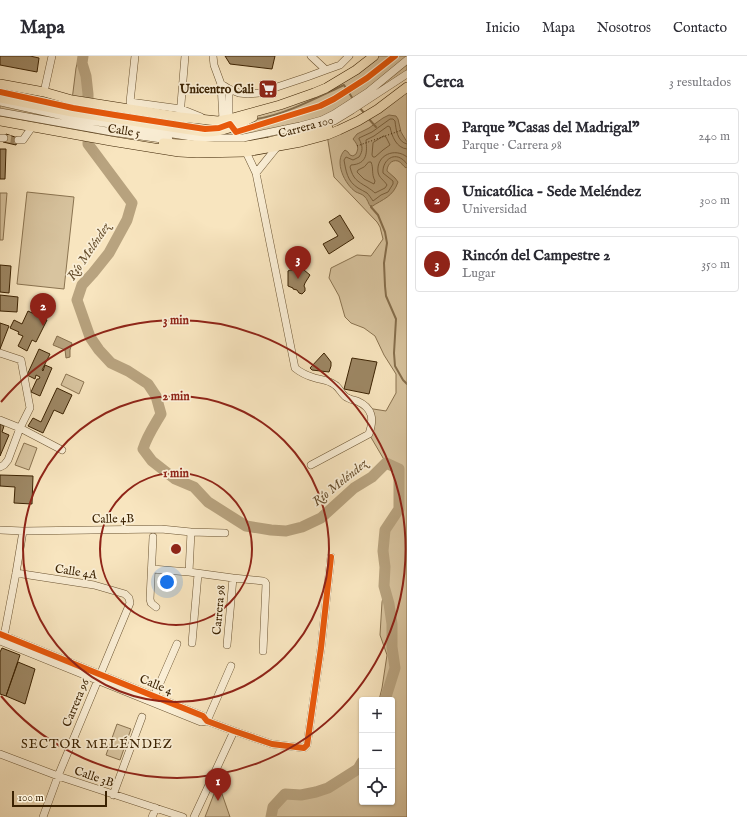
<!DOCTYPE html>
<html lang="es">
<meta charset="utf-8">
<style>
:root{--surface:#fff;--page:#f2f2f3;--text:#2b2b33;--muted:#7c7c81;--line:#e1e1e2;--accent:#8f2418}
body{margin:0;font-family:"IM FELL English",serif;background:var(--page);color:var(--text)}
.controls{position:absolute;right:12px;bottom:12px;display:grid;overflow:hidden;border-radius:4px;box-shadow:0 1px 3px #0004}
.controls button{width:36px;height:36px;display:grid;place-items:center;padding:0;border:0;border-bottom:1px solid var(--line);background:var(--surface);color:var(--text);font:20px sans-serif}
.scale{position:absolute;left:12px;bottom:10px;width:95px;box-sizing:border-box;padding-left:4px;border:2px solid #3b2202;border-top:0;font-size:11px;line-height:14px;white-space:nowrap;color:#3b2202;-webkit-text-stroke:3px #faeed5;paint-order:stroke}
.you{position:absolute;left:167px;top:526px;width:14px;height:14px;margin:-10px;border:3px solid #fff;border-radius:50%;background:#1a73e8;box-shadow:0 0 0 6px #1a73e833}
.badge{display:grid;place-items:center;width:26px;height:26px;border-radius:50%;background:var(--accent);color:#fff;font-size:13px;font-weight:700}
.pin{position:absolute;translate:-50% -33px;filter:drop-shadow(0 1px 2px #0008)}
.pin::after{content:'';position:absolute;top:21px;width:14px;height:12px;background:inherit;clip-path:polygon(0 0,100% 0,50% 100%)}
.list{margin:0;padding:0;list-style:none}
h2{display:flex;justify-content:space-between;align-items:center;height:52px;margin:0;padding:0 16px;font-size:17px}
h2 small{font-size:13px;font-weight:400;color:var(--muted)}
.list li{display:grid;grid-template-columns:26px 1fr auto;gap:12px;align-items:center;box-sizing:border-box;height:56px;margin:0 8px 8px;padding:0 8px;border:1px solid var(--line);border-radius:4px}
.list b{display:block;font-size:15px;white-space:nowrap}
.list p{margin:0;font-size:13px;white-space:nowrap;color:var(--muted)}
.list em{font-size:13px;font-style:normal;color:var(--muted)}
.icon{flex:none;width:22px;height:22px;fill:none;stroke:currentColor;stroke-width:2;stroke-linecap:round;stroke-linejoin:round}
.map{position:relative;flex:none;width:407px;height:761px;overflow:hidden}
header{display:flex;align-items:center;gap:24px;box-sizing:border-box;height:56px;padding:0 20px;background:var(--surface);border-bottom:1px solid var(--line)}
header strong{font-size:19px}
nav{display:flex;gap:22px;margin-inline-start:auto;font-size:14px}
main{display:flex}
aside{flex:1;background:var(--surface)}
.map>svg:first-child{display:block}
.green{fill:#d8c49f;stroke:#8a7350}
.water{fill:#b8a37f;stroke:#866f4d}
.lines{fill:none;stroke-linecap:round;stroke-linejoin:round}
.shore{stroke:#7a6240;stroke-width:1}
.stream{stroke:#866f4d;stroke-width:2}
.river{stroke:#b8a37f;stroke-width:11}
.building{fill:#9d8764;stroke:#3b2202}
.minor-tunnel{stroke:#d2be99;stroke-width:7;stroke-dasharray:7 3.5;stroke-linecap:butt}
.minor-casing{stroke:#6a5331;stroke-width:8}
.major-casing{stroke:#3b2202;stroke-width:10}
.path{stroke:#3b2202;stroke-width:1;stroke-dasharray:1 2;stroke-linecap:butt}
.minor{stroke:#faeed5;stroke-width:7}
.major{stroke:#f8e5bf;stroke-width:9}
.cycleway-casing{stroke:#faeed5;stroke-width:8}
.cycleway{stroke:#e8590c;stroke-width:6}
.ring{fill:none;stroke:#8f2418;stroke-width:2}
.labels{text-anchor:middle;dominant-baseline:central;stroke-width:3.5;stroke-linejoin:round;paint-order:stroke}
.poi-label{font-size:12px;font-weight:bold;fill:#3b2202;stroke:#faeed5;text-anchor:end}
.street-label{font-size:12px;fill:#3b2202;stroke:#faeed5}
.water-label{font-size:13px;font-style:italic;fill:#674f2e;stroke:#faeed5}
.neighbourhood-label{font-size:13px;letter-spacing:1px;fill:#3b2202;stroke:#faeed5}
.centre{fill:#8f2418;stroke:#faeed5;stroke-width:2}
.ring-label{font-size:12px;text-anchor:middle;font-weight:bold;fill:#8f2418;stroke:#faeed5;stroke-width:3.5;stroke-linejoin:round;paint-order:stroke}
</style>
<header>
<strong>Mapa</strong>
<nav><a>Inicio</a><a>Mapa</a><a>Nosotros</a><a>Contacto</a></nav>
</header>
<main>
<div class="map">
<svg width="407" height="761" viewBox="0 0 407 761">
<rect width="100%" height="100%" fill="#f8e5bf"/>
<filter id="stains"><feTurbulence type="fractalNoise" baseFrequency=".005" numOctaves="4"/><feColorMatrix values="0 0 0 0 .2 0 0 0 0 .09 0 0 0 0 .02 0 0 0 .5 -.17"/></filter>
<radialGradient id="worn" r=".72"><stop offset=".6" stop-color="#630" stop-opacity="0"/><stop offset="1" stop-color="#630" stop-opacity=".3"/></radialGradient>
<path class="green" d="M79,0H83C81,10 84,12 86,22C88,30 88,38 89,47L210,65L298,43L374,0H407V18L334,65L286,79L239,86L164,84L0,56V28L72,44L76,12Z
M407,31V761H271L273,751L285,738L301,739L316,736L328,732L358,713L362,706V746H392V644H379L382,632L387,599L380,579L382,546L385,533L384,530L385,511L383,495L385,474L399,453V413L386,407L369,378L373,368L367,352L386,355L396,337V318L384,299L375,280L364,272L351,267L345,261L339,240L329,222L331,212L357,199L371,200L383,183L380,171L377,166L334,121L327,79Z
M27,136L74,141L64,233L17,228Z
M0,137H7L3,184H0Z
M66,318L84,326L79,338L61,329Z
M24,387L37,392L29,414L15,409Z
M117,668L131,673L120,704L106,699Z
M222,717L221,735L230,761H205Z"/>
<path class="water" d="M389,59L396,60L398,63L401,76L407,86V111L406,112C403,110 401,106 398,105C391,103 387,110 387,115L395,122L398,126C393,141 383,143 371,151C368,148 368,143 364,140C362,138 358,137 356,136C345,129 333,105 345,94L348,96L350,99L353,100L356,98C359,92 358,89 353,83L357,78L369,72L383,62Z
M57,280L72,287L70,294V301L66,302L65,294L53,289Z"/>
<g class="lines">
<path class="shore" d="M384,80L386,81L390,89L383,94L375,101H373L372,99L373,87Z
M407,88C397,86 396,73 395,65L393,63H390L372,76L359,82V83C363,90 363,95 359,101L353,104L346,101L344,104C346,115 347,125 358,132C361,134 364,135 367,137C369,139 371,142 373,145L381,139L388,136L393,128V125L383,117C382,106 392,96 402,103C404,104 405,106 407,108
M407,93C396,92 392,80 390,71L388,70L374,80L366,84C367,96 368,108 351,109L350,111C353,123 357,125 367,131C370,133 373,135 375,137L385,132L387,129C384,124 379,122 378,116C376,99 395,91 407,101
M369,106H371C374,113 371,117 375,125L374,128L364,123L357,116L358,114L364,111Z"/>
<path class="stream" d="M359,51L365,58
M103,53L150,61
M368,62L376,71
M256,63C285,59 318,41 344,29L353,43
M371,150V151L378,159L385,176L387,187L384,207L385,230L386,240L396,263L394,297L395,310L403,324L407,328"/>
<path class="river" d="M83,0L82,7L86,20L88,38V88L132,147L127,164L109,197L93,217L82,229L77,244L90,281L99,294L111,307L128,315L148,328L156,340L161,358C154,370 147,380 143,393L152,405L175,423L194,431L208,446L246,470L271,474L286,475L302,471L321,462L354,432L372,421L386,407L399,413V453L385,474L383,495L385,511L384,530L389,548L392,568V591L395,612L385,644
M271,761L273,751L285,738L301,739L316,736L328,732L358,713L362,706"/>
</g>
<path class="building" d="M0,0H30L39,2L37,16L0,9Z
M225,0H275L272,13L230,8Z
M6,78L18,82L16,89L3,86Z
M0,93H6L5,123H0Z
M340,159L354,182L329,198L323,188L338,180L329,166Z
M0,209L11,210L9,237L0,236Z
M298,209L310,219L305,227L304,230L305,232V235L302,238L299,237L297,234L293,233V232L288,230V215L290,214H292Z
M0,239L18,241L17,256L0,255Z
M28,255L47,264L36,286L32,284L27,295L18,290L23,280L18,278L19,276L10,272L14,264L22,268Z
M0,267L9,270L0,293Z
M39,293L50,298L42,314L43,315L45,309L52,312L40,340L31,336L37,323H39L40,321L36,319L35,323L27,319Z
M324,297L328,302L331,306V310L329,316L312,314L310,312Z
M352,302L377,306L369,338L344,333Z
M57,332L72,339L63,358L54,354L43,377L28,370L33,362L41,366Z
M0,368L4,370L2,376L9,379L0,400Z
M0,419L33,420L32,448L14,447L15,431L0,430Z
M2,592L20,599L6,640L0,638V596Z
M18,606L35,613L25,648L6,640Z"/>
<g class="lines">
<path class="minor-tunnel" d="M4,82L18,84"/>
<g class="minor-casing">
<path id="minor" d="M135,0L130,46L181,53L201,61
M213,0L214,9L221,28L229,33L239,37L248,38L259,37L307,21L326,14L311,0
M326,14L340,9L349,0
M221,28L223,64
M229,33V63
M44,36L52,0
M0,46L72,62L198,82H243L300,70L322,64L334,58L368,36L407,4
M0,56L112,76L169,84
M318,70L334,65L352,54L407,18
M179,72L185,0
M0,82H4
M18,84H23L32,71
M246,96L256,117L295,312C301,317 308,320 315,322C322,324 329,324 335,329C340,332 342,340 348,342C351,344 354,344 357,345C373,352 374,363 369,378L311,409
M256,117L277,91
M0,297L21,304L30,352L20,372L8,404L4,409L0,411
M0,364L20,372L62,394
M0,474L23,475L161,473L191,476L225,477
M153,481L150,543L151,547L156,551
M152,513L189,516L233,522L263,525L265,526L266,528L263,595
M189,516L191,476
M16,517L94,529L125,538L129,542L130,547L58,720L43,761
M0,578L198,658L203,660L207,665L234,675L272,688L304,692L307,689L321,592L331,501
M2,583L5,575L16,517L23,475
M0,585L201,666L207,665
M192,587L198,518
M227,589L233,522
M153,643L177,588
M207,665L231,610
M0,698L58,720L183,761
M113,739L142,661
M152,761L156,752
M194,761L234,675"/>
</g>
<g class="major-casing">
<path id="major" d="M0,28L44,36L72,44L180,61L218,65L229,63L280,49L314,37L326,32L356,14L374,0
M0,42L72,56L204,76C222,77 237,69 253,61
M0,65L111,85L179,96L197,97L246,96L301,86L327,79L339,74L358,65L378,53L407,31
M163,87L214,90H246L269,86L328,72"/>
</g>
<path class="path" d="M357,90L402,74"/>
<use href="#minor" class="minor"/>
<use href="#major" class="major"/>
<g class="cycleway-casing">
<path id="cycleway" d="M0,36L73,52L115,59L205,73L219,72L230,68L236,76L320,50L334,43L367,22L395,0
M0,578L198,658L203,660L207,665L234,675L272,688L304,692L307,689L321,592L331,501"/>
</g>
<use href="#cycleway" class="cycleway"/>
</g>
<g class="ring">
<circle cx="176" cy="493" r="76"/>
<circle cx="176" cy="493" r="153"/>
<path d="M1 346A229 229 0 1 1 1 640"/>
</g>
<defs>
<g id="supermarket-square" transform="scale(1)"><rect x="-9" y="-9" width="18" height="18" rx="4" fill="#8f2418" stroke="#faeed5"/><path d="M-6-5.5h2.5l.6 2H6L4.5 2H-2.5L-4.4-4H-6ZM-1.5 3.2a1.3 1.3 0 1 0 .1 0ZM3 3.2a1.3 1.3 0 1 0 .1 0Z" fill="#fff"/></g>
</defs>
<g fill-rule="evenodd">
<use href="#supermarket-square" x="268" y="33"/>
</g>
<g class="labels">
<g class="poi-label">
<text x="254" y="33">Unicentro Cali</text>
</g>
<g class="street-label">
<text transform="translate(306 71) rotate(-15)">Carrera 100</text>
<text transform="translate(124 75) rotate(9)">Calle 5</text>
<text transform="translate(113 463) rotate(-1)">Calle 4B</text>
<text transform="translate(76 516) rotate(9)">Calle 4A</text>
<text transform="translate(219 554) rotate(-85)">Carrera 98</text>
<text transform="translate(156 629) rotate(22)">Calle 4</text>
<text transform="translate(76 647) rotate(-67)">Carrera 96</text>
<text transform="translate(94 721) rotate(19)">Calle 3B</text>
</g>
<g class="water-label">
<text transform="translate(89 196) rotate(-56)">Río Meléndez</text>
<text transform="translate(340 427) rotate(-39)">Río Meléndez</text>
</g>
<g class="neighbourhood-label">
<text x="97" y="688">SECTOR MELÉNDEZ</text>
</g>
</g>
<circle cx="176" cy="493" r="6" class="centre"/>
<g class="ring-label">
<text x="176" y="268">3 min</text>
<text x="176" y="344">2 min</text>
<text x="176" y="421">1 min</text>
</g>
<rect width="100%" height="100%" filter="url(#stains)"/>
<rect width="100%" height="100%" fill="url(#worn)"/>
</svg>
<div class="controls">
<button>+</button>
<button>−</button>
<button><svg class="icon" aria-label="locate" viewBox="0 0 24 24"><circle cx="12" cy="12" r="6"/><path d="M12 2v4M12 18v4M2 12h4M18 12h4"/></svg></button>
</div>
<div class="scale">100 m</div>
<div class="you"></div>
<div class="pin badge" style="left:218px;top:745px">1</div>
<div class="pin badge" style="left:43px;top:270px">2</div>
<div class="pin badge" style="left:298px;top:223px">3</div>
</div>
<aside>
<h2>Cerca<small>3 resultados</small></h2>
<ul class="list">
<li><span class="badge">1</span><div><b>Parque &quot;Casas del Madrigal&quot;</b><p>Parque · Carrera 98</p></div><em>240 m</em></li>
<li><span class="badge">2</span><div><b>Unicatólica - Sede Meléndez</b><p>Universidad</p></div><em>300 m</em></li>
<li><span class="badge">3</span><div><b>Rincón del Campestre 2</b><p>Lugar</p></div><em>350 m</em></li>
</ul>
</aside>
</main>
